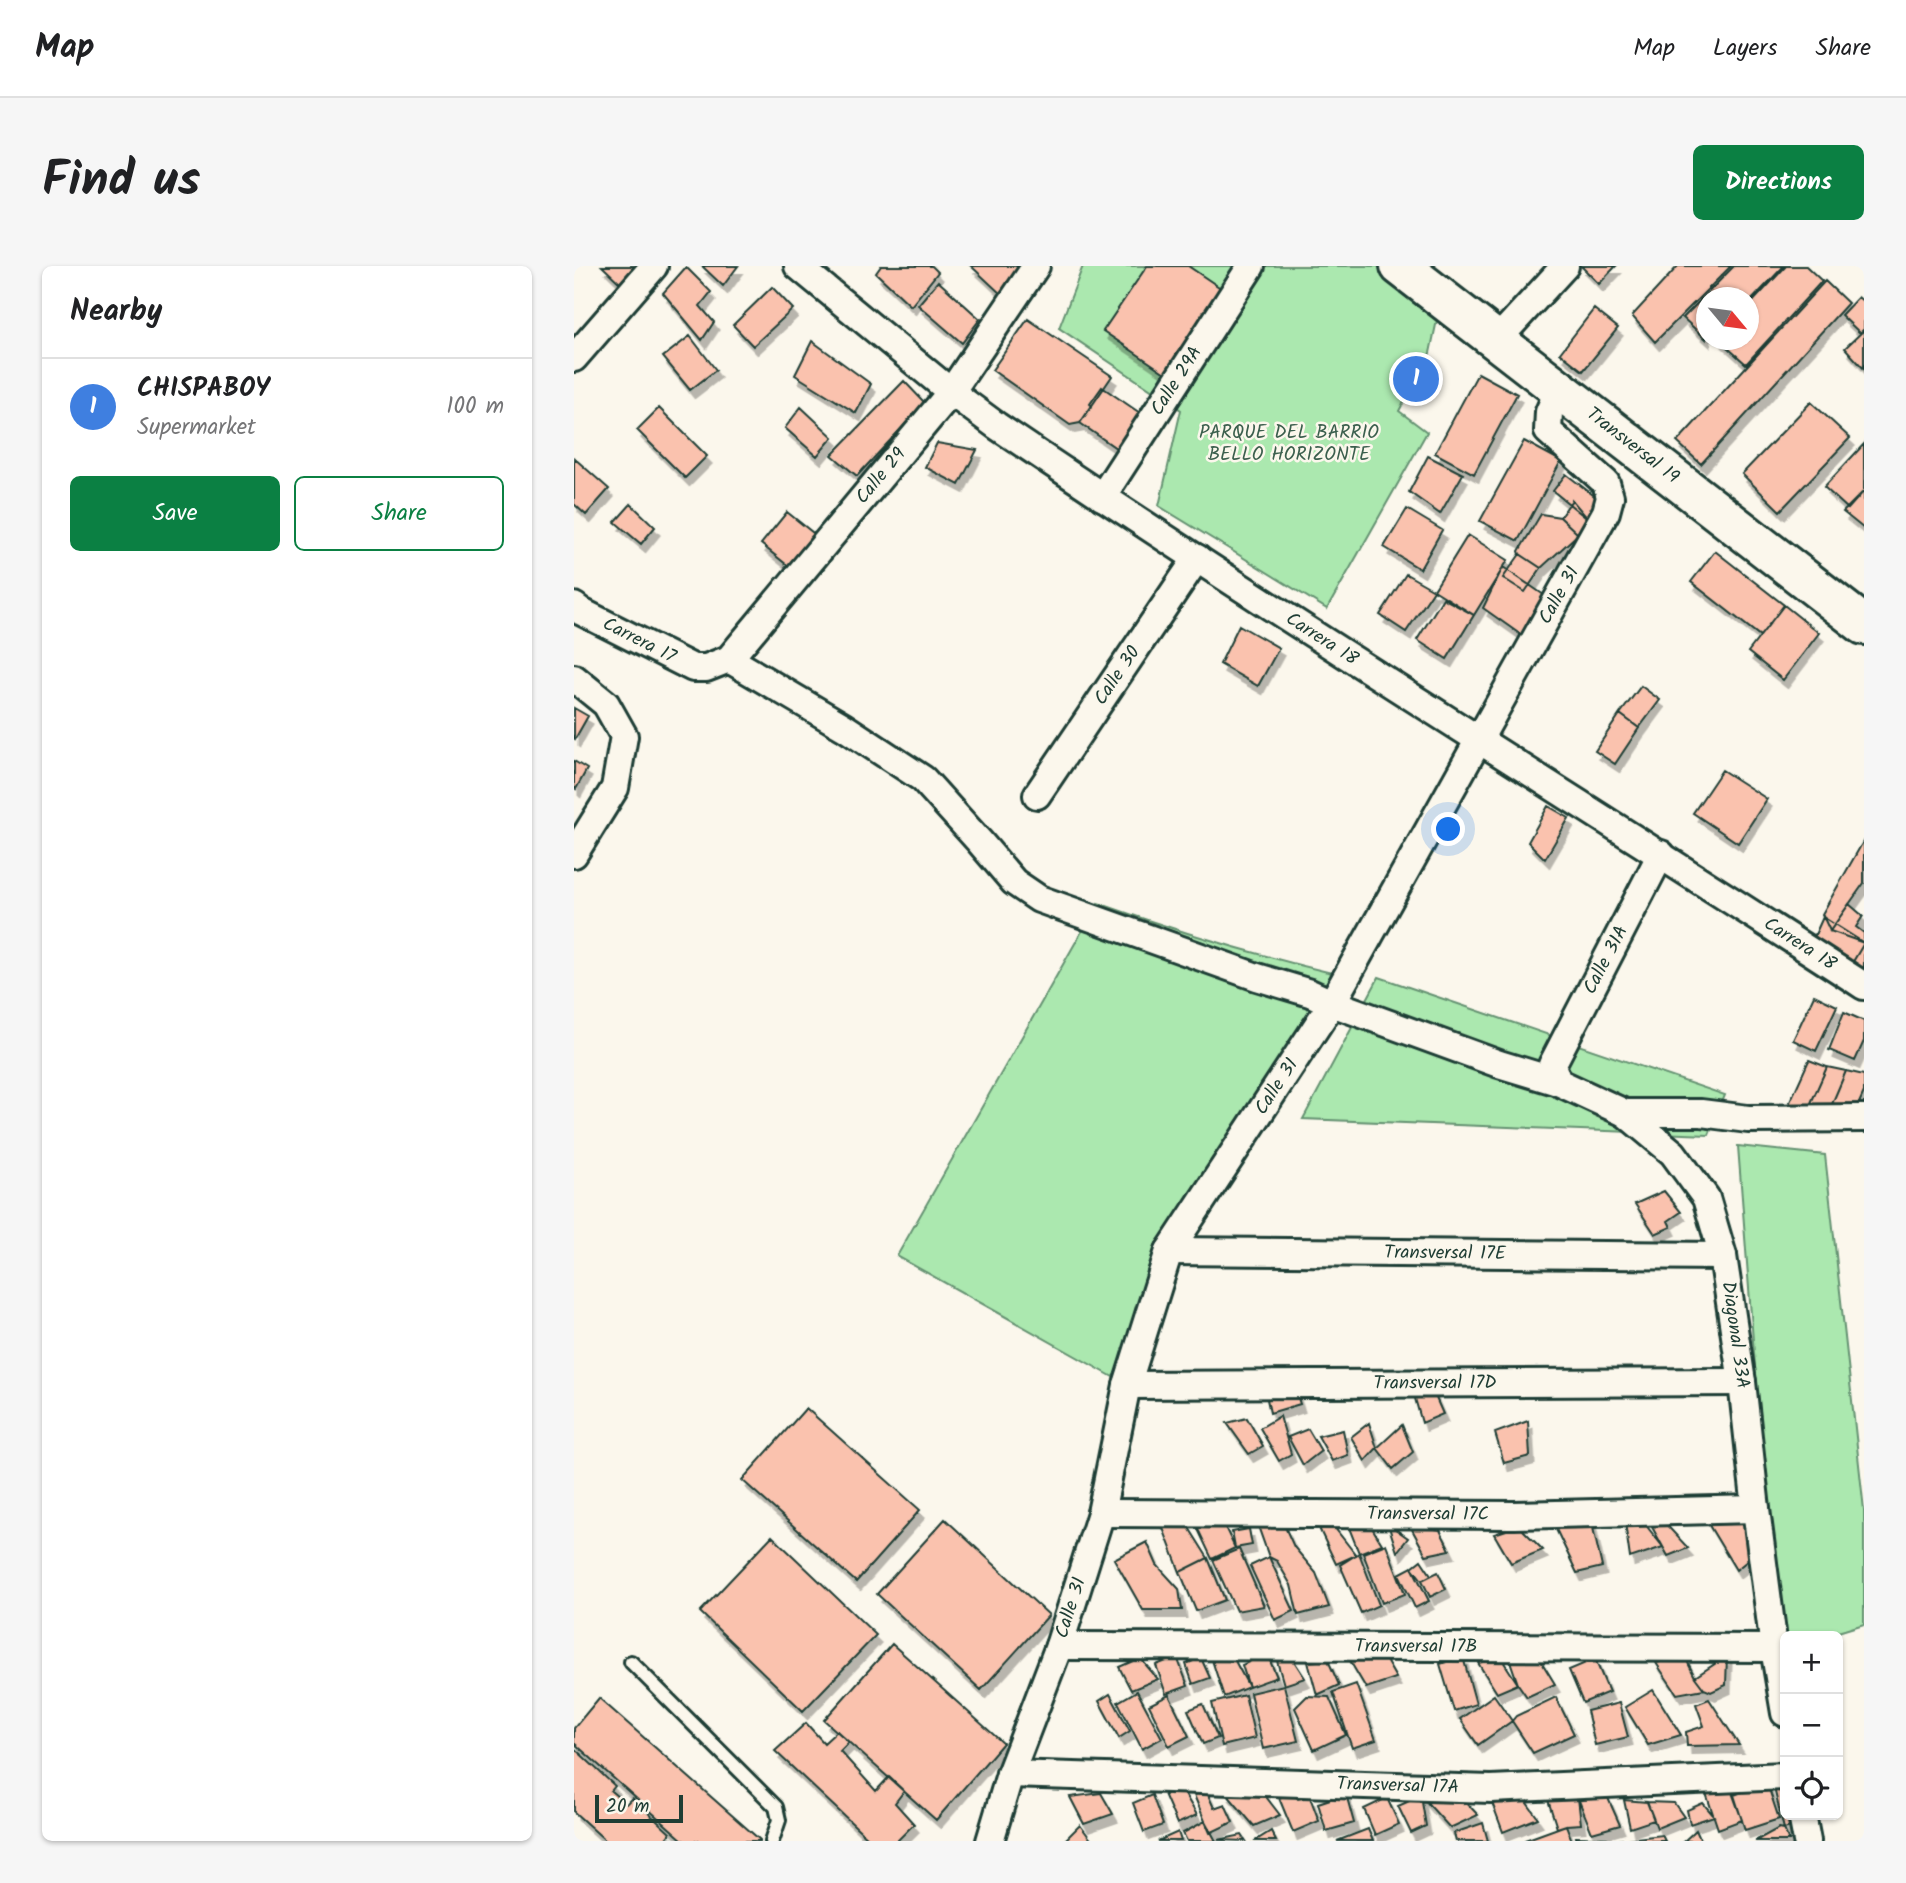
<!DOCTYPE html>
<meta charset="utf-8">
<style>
:root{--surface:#fff;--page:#f6f6f6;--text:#202124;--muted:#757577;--line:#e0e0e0;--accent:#0b8043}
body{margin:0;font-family:Kalam,sans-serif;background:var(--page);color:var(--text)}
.controls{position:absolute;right:21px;bottom:21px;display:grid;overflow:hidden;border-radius:10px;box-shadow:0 2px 5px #0004}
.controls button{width:63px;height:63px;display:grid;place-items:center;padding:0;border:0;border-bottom:2px solid var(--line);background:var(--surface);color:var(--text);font:35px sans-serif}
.compass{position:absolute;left:1122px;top:21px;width:63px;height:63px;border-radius:50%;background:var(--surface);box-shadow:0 2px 5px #0004;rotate:119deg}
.scale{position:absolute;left:21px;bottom:18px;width:88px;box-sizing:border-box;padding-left:7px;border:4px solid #1f3d34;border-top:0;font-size:19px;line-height:24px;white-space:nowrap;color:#1f3d34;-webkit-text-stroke:5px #fbf7ec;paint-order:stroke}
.you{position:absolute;left:875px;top:564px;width:24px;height:24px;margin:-18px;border:5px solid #fff;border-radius:50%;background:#1a73e8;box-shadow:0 0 0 10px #1a73e833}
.badge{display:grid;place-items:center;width:46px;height:46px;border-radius:50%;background:var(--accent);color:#fff;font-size:23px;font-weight:700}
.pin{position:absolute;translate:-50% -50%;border:4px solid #fff;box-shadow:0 2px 7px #0006}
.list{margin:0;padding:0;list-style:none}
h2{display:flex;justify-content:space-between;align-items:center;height:91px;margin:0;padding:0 28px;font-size:30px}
h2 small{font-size:23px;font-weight:400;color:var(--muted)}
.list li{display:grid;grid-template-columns:46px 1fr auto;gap:21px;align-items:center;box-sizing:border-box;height:98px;padding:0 28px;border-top:2px solid var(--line)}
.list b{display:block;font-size:26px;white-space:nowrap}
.list p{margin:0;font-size:23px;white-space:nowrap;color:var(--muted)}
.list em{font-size:23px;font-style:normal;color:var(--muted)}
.actions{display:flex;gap:14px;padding:21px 28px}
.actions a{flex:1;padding:16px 0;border:2px solid var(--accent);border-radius:10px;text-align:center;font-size:24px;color:var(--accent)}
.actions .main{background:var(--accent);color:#fff}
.icon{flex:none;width:38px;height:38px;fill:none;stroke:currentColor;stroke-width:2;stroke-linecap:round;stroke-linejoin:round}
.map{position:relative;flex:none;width:1290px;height:1575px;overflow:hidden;border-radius:10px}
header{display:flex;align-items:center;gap:42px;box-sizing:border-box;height:98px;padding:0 35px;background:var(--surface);border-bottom:2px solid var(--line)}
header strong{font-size:33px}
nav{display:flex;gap:38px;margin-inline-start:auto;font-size:24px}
.intro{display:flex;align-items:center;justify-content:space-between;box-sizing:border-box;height:168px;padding:0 42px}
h1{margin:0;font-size:49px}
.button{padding:18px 32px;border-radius:10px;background:var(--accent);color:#fff;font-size:24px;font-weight:700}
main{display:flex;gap:42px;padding:0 42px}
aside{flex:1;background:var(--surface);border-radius:10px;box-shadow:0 2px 5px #0004}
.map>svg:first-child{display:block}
.green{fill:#abe8af;stroke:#659272;stroke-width:2}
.building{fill:#fac2ae;stroke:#1f3d34;stroke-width:2;filter:url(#shadow)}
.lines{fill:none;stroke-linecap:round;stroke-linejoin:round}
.lane-casing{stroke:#1f3d34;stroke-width:18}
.street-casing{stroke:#1f3d34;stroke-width:32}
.primary-casing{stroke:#1f3d34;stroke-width:44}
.lane{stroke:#fbf7ec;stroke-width:12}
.street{stroke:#fbf7ec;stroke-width:26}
.primary{stroke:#fbf7ec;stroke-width:38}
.labels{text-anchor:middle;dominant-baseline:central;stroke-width:5;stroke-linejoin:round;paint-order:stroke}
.street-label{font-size:19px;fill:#1f3d34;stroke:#fbf7ec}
.park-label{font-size:19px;fill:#3b5f4d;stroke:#fbf7ec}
</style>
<header>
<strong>Map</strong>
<nav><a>Map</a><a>Layers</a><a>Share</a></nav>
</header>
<div class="intro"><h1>Find us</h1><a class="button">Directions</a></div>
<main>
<aside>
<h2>Nearby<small></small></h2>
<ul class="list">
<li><span class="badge" style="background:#3f7fe0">1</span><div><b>CHISPABOY</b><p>Supermarket</p></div><em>100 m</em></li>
</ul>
<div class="actions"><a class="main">Save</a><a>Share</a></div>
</aside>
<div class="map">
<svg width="1290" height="1575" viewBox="0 0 1290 1575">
<defs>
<filter id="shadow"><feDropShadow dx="4.5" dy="8" stdDeviation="0" flood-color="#0004"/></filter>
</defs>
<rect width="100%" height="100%" fill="#fbf7ec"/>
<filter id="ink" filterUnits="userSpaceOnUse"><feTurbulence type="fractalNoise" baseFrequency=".0143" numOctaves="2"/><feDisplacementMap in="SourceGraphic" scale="14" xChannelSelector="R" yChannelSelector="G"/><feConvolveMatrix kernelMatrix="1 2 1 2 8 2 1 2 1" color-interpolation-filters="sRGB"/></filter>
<g filter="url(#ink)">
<path class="green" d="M509,0H833L869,26L856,87L825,145L853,166L753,343L585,240L607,144L485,62Z
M524,637C605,666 686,690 770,710L539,1111L323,990Z
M805,711L1151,829L1135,869L729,853Z
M1164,880L1251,889L1290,1244V1358L1251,1370H1211L1203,1386Z"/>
<path class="building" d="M28,0H66L50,21Z
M128,0H164L149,20Z
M307,0H358L364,6L337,40L302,7Z
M397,0H449L429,30Z
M573,0H614L651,25L603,115L529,65Z
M1007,0H1042L1025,18Z
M1104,0H1157L1081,76L1058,50Z
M1160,0H1210L1174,38V32H1132V73L1109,52Z
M1212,0H1232L1248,15L1172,98L1145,74H1174V41Z
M112,1L137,26L126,40L140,56L128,74L89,27Z
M364,15L406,53L388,77L344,39Z
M1251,15L1274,37L1127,198L1103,176Z
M198,21L219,43L179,80L159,59Z
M1284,31L1290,36V63L1286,67L1267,49Z
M1020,43L1044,62L1009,105L986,87Z
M454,53L538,110L506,157L496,159L418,104Z
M1290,64V103L1271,82Z
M116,70L142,104L116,124L89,91Z
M238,75L297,118L282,147L221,109Z
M904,107L943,128L900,208L861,187Z
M330,115L351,137L283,210L258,189Z
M528,121L566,147L542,182L506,157L518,140L516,138Z
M1237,136L1276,172L1206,245L1168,208Z
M227,141L259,171L243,190L211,162Z
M85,142L133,190L111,212L63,164Z
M950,175L987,195L944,275L906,255Z
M363,177L403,184L385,219L351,201Z
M1290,178V225L1274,243L1250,221Z
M854,190L889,208L866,248L835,226Z
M0,192L35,223L12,249L0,238Z
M992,208L1023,232L1015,254L979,225Z
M1290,225V263L1269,246Z
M998,234L1015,254L1004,268L986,251Z
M57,238L81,261L67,278L41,256Z
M833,243L868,264L846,303L810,281Z
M213,246L249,275L223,307L187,278Z
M967,248L986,251L1004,268L967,302L946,288L945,285Z
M894,269L934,294L900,349L860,324Z
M1141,285L1210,339L1186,370L1117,316Z
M946,288L967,302L951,326L929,312Z
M929,301L970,329L950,371L909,342Z
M832,308L860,324L832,366L806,349Z
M869,332L900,349L873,393L843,374Z
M1210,339L1245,367L1209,414L1174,386Z
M665,359L705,382L684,420L646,398Z
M1067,420L1086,434L1065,462L1046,448Z
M0,442L14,450L1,473L0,472Z
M1046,448L1065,462L1041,498L1021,485Z
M0,495L13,503L2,523L0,521Z
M1148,504L1193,533L1164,577L1119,547Z
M974,540L995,552L971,593L954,576Z
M1290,574V617L1256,665L1248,648Z
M1275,638L1289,650L1282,661L1290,667V677L1256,665Z
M1249,651L1290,677L1277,699L1240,671Z
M1290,677V706L1277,699Z
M1240,729L1263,740L1242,785L1219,774Z
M1270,746L1290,755V775L1281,795L1255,784Z
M1235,794L1253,801L1233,846L1215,838Z
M1253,801L1272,805L1255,845L1233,846Z
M1272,805L1290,809V826L1282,844L1255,845Z
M1090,925L1107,946L1094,955L1097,961L1081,968L1061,938Z
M858,1123L869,1148L848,1157L840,1129Z
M691,1124L722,1126L726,1138L696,1147Z
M232,1142L346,1244L282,1316L168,1214Z
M706,1150L717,1188L705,1195L686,1162Z
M673,1152L689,1180L675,1188L653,1157Z
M954,1155L956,1190L930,1197L921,1167Z
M795,1157L803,1182L791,1195L777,1171Z
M828,1159L839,1186L819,1203L803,1182Z
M734,1163L747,1185L729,1199L714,1171Z
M769,1164L774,1189L758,1195L744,1170Z
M1170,1250L1179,1290L1162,1304L1130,1251Z
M1073,1252L1087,1253L1114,1282L1094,1290Z
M371,1253L475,1349L407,1424L303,1328Z
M1017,1253L1028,1301L1003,1307L979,1257Z
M1067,1253L1089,1281L1056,1292L1051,1257Z
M612,1257L634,1292L606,1306L589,1262Z
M649,1257L661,1282L638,1293L622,1259Z
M795,1257L808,1278L785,1287L774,1259Z
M814,1258L834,1272L823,1286Z
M835,1258L866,1264L876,1284L852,1289Z
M684,1260L711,1261L720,1281L742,1307L755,1341L724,1349L717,1319L703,1295L695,1291Z
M744,1260L760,1261L782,1289L762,1298Z
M945,1260L969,1284L937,1297L920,1268Z
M675,1263L678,1279L661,1282L658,1266Z
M198,1270L302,1369L229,1445L126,1346Z
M573,1276L583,1299L605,1323L608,1344H569L540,1293Z
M812,1278L831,1328L808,1337L789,1287Z
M665,1283L690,1340L662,1345L639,1294Z
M785,1287L805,1339L787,1347L766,1299Z
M695,1291L720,1345L701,1354L676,1300Z
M634,1292L651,1334L622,1345L606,1306Z
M847,1294L857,1309L848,1314L838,1301Z
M838,1301L855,1335L841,1342L825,1308Z
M864,1306L872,1323L856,1331L848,1314Z
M318,1378L429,1477L362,1554L250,1454Z
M693,1388L703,1411L675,1421L668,1399Z
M1153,1390L1152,1419L1137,1426L1130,1423L1121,1411Z
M603,1391L614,1420L592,1428L582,1399Z
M889,1391L902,1438L880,1445L866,1398Z
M1111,1391L1121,1411L1130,1423L1103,1428L1082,1397Z
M566,1392L584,1413L557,1424L545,1401Z
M627,1392L636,1412L619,1418L612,1398Z
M927,1392L944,1418L923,1427L904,1397Z
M935,1392L967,1395L981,1418L953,1431L944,1418Z
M660,1393L675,1421L650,1431L638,1394Z
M811,1393L822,1412L792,1422L776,1395Z
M1021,1393L1035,1426L1009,1437L995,1404Z
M754,1394L765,1419L743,1429L734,1396Z
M703,1395H720L731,1412L710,1419Z
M782,1418L802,1474L778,1482L759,1426Z
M710,1419L724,1475L689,1483L676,1427Z
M1079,1424L1107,1469L1074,1479L1051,1441Z
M563,1425L588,1472L568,1483L544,1436Z
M536,1428L556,1465L545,1472L525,1435Z
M595,1429L615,1470L595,1480L575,1439Z
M671,1429L681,1472L648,1480L638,1437Z
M920,1429L938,1455L904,1479L886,1453Z
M733,1430L755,1431L772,1469L740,1484L721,1442Z
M982,1431L1000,1468L959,1487L938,1455L942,1450Z
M25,1432L186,1574V1575H110L0,1477V1462Z
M1135,1433L1165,1479L1113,1480L1112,1466L1130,1460L1122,1438Z
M1045,1437L1054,1471L1021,1479L1013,1445Z
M629,1438L644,1472L629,1478L614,1444Z
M232,1457L250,1477L263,1465L275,1476L266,1485L302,1525L315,1511L330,1525L321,1537L340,1558L323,1575H297L201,1485Z
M0,1482L41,1520L37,1525L52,1538L58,1532L96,1567L90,1575H32L0,1546Z
M1193,1517L1205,1553L1171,1564L1160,1529Z
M1155,1518L1168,1554L1144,1563L1132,1527Z
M631,1522L640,1542L651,1538L659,1556L636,1567L619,1527Z
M1200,1522H1211V1549H1221L1223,1559L1210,1563Z
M527,1527L539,1548L510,1558L496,1531Z
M610,1527L623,1549L603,1558L590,1528Z
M652,1527H689L706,1549L680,1560Z
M718,1527L724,1533L736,1531L745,1555L719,1566L705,1532Z
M772,1528L780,1557L752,1565L744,1537Z
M578,1529L589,1559L570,1566L559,1537Z
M847,1530L889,1533L904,1549L876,1562Z
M847,1530L852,1560L837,1567L824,1540Z
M916,1531L950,1533L964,1552L929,1566Z
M813,1532L825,1558L801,1569L790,1543Z
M1004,1532H1034L1046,1559L1018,1567Z
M1004,1532L1007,1558L992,1559L983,1562L974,1534Z
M1050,1534L1073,1536L1080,1554L1056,1562Z
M1073,1536L1100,1537L1110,1551L1083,1562Z
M1129,1537L1140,1550L1116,1558L1113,1544Z
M631,1555L642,1575H613L609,1567Z
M909,1557L914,1575H882L880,1567Z
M506,1559L518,1575H490Z
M992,1559L998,1575H951V1574Z
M1205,1562L1210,1563L1215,1575H1181Z
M794,1563L799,1575H763Z
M1122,1564L1127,1575H1110Z
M697,1565L702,1575H681Z
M604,1566L607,1575H584Z
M668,1569L672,1575L644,1574Z
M1088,1569L1091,1575H1045V1574Z
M1002,1571L1033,1572L1034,1575H1003Z"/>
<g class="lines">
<g class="lane-casing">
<path id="lane" d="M57,1396L202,1541L205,1554L198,1575"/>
</g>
<g class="street-casing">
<g id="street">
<path id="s1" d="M224,0L377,126L423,160C708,353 1002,533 1290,720"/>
<path d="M923,74L991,0"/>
<path d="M0,92L80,0"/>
<path id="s2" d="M528,231L677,0"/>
<path id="s3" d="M0,340L8,346L119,402H132L155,393L377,126L462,0"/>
<path d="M155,393L270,461L349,513L405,575L440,616L465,633L683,711L736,727L758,737L925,798L984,816"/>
<path d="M0,412L32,438L50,470L41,522L0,588"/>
<path id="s4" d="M463,529L623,292"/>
<path id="s5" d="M1051,847L984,816L978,799L1087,588"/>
<path id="s6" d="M595,985L1149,990"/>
<path id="s7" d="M553,1119L1168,1116"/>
<path id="s8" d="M527,1247L940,1249L1182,1243"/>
<path id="s9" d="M485,1380L1200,1382"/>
<path d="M1211,1447L1200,1382L1182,1243L1168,1116L1149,990L1132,932L1099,887L1051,847H1127L1174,853L1290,852"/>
<path id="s10" d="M436,1508L917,1523L1211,1510"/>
<path d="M1228,1549L1233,1575"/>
<path id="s11" d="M416,1575L436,1508L485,1380L527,1247L553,1119L595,985L758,737L1032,246L1036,231L1032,217L974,165L975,146L985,123"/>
</g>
</g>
<g class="primary-casing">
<g id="primary">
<path id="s12" d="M826,0L1290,359"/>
</g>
</g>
<use href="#lane" class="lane"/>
<use href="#street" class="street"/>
<use href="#primary" class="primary"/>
</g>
</g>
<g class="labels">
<g class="street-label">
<text stroke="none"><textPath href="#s2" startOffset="138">Calle 29A</textPath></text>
<text stroke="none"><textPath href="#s12" startOffset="294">Transversal 19</textPath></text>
<text stroke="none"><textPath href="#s3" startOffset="410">Calle 29</textPath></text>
<text stroke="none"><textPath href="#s11" startOffset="1381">Calle 31</textPath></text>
<text stroke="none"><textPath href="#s1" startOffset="644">Carrera 18</textPath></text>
<text stroke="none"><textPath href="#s3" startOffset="74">Carrera 17</textPath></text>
<text stroke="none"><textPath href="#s4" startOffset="144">Calle 30</textPath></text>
<text stroke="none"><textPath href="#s1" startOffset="1211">Carrera 18</textPath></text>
<text stroke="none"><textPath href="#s5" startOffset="210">Calle 31A</textPath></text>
<text stroke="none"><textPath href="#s11" startOffset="814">Calle 31</textPath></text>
<text stroke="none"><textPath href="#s6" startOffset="276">Transversal 17E</textPath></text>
<text transform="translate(1161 1069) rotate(82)">Diagonal 33A</text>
<text stroke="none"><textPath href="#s7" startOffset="308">Transversal 17D</textPath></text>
<text stroke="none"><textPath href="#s8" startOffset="327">Transversal 17C</textPath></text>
<text stroke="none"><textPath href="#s11" startOffset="247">Calle 31</textPath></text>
<text stroke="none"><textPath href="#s9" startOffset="357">Transversal 17B</textPath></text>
<text stroke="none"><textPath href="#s10" startOffset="388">Transversal 17A</textPath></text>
</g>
<g class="park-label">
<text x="715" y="167">PARQUE DEL BARRIO<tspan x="715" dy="22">BELLO HORIZONTE</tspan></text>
</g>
</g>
</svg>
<div class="controls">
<button>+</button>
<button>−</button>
<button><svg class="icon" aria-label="locate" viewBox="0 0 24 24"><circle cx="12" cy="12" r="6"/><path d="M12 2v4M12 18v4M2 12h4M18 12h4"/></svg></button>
</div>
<svg class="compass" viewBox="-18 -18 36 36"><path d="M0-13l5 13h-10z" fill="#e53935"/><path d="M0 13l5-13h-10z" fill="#757577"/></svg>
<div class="scale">20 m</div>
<div class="you"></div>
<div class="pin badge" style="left:842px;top:113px;background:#3f7fe0">1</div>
</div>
</main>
